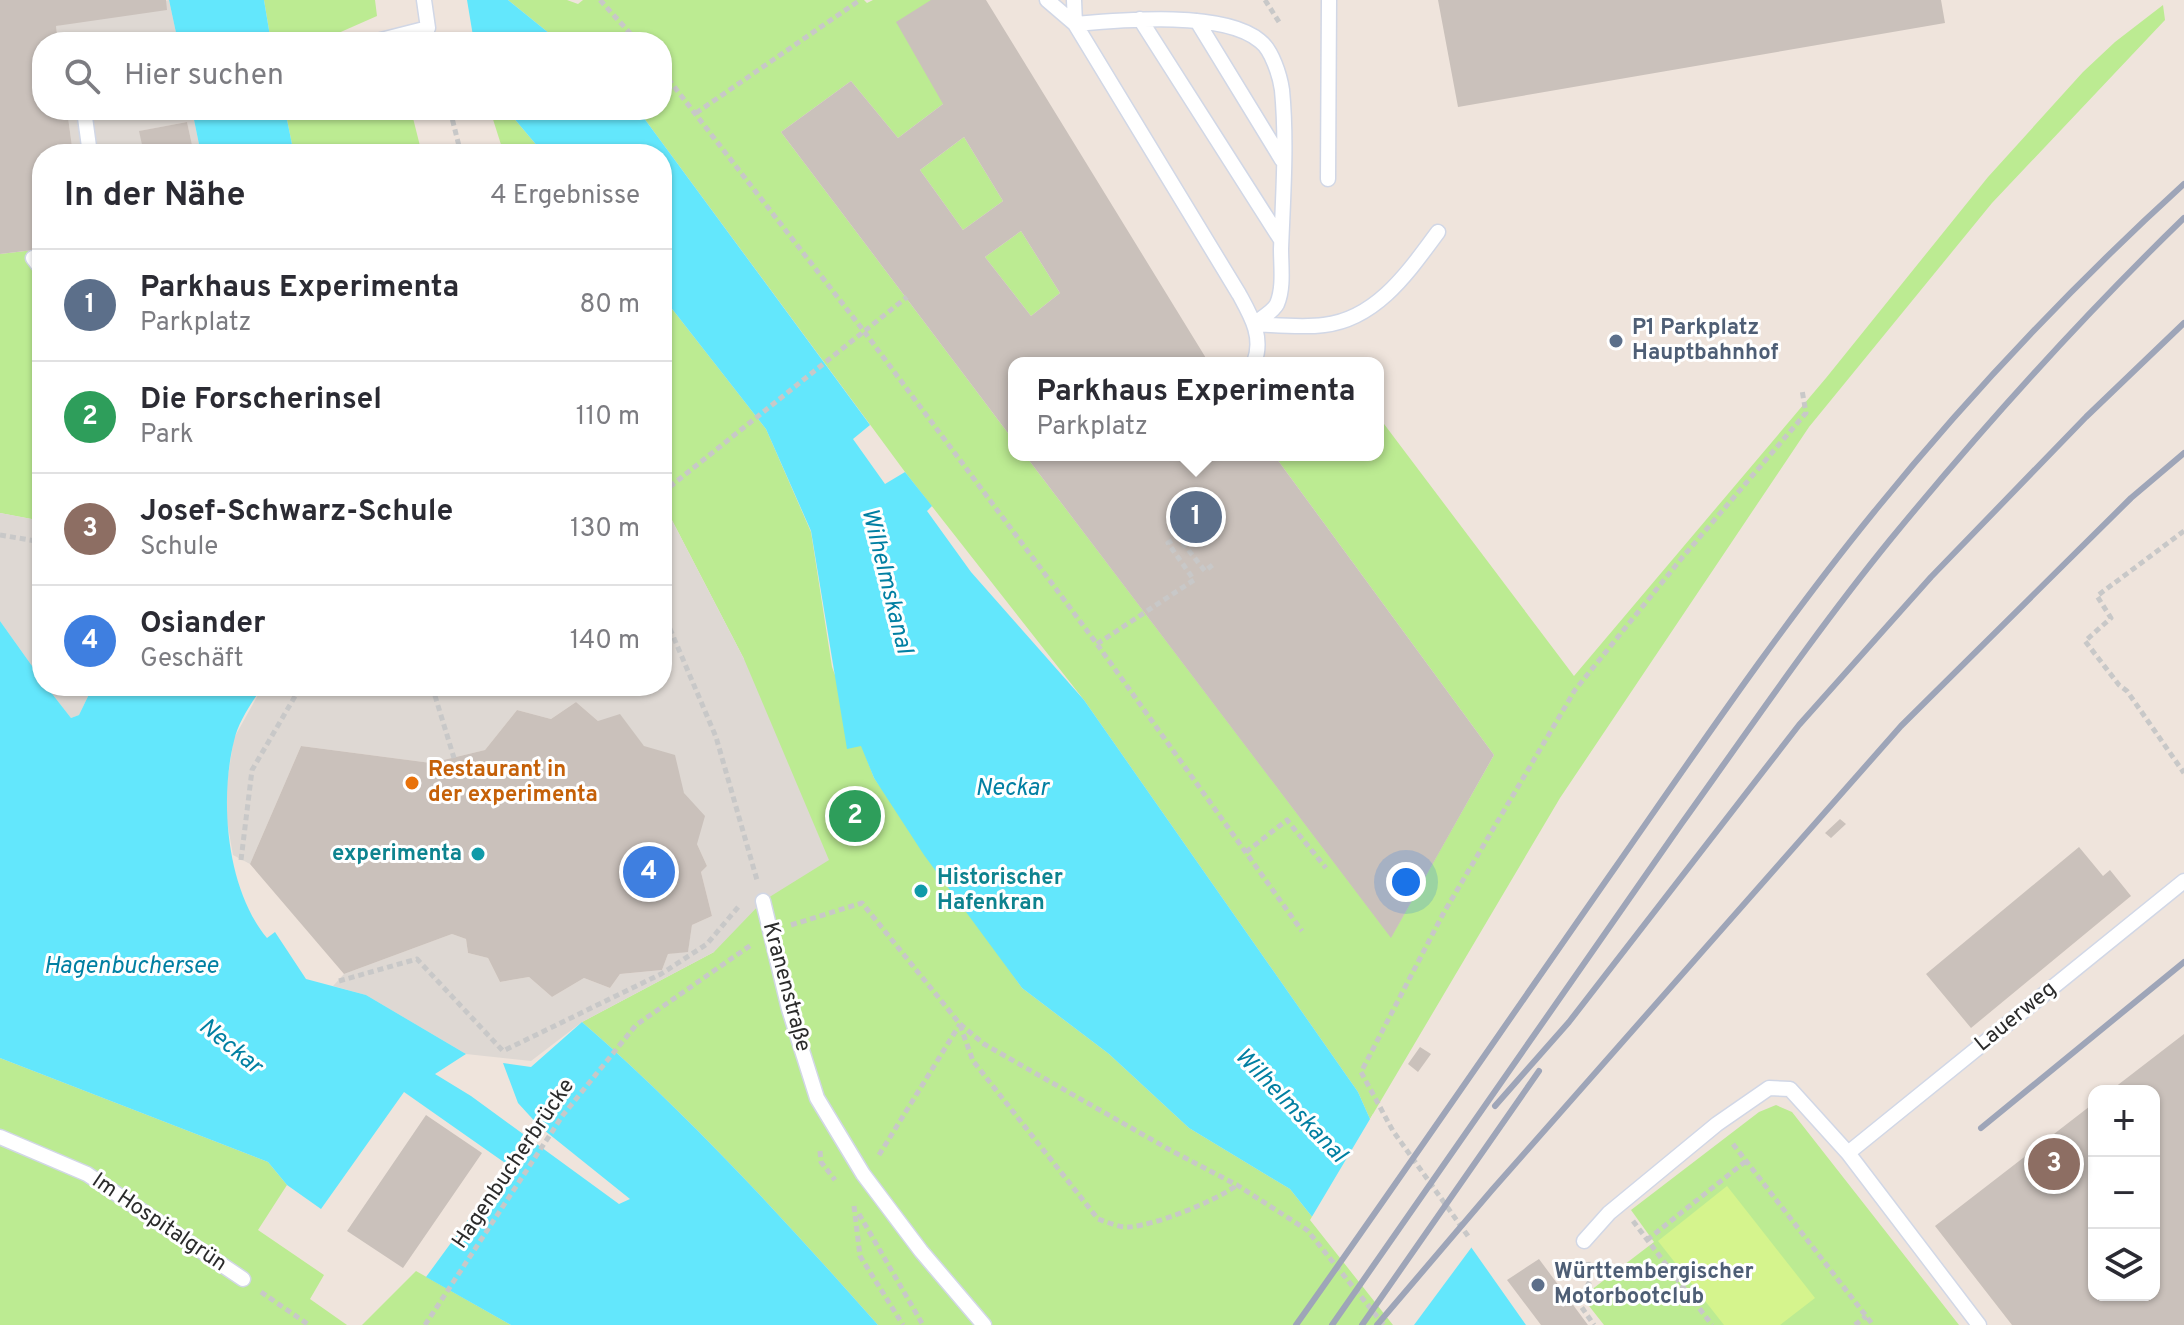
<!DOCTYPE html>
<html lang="de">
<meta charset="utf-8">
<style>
:root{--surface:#fff;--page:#f7f7f7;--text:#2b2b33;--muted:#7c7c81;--line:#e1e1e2;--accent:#3876ff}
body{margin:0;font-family:Overpass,sans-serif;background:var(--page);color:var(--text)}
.controls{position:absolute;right:24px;bottom:24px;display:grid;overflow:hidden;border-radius:16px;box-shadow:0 2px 6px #0004}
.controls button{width:72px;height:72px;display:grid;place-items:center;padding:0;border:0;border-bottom:2px solid var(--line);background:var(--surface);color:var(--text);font:40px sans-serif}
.you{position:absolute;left:1406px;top:882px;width:28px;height:28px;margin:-20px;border:6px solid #fff;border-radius:50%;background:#1a73e8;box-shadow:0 0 0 12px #1a73e833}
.badge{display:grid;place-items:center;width:52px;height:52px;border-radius:50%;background:var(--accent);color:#fff;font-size:26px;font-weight:700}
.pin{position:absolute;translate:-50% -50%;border:4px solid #fff;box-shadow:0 2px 8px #0006}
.popup{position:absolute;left:1008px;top:357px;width:376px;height:104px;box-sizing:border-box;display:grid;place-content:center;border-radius:16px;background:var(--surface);filter:drop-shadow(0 2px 6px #0005);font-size:26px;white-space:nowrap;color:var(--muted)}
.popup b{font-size:30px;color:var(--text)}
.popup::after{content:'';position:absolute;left:50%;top:100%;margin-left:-16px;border:16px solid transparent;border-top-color:var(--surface)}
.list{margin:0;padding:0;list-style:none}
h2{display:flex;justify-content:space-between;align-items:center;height:104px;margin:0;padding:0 32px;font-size:34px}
h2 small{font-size:26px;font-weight:400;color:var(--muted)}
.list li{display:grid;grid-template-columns:52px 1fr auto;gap:24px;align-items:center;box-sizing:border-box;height:112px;padding:0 32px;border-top:2px solid var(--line)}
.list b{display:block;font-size:30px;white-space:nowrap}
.list p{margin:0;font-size:26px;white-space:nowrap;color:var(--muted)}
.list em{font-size:26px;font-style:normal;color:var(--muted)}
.icon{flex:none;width:44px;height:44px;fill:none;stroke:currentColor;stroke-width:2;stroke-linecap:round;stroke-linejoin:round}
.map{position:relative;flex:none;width:2184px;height:1325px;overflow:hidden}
.search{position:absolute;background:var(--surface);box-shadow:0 2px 6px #0004;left:32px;top:32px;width:640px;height:88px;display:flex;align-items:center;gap:20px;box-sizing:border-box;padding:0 28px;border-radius:32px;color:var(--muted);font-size:30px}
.panel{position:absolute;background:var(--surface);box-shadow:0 2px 6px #0004;left:32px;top:144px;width:640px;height:552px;border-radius:32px}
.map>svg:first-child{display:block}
.green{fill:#bceb92}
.pitch{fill:#d5f48d}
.plaza{fill:#ded8d3}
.water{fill:#63e7fc}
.pier{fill:#efe4dc}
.building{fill:#cac1bb;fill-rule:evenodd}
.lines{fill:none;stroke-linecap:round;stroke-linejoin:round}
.lane-casing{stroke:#d1d7e6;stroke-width:17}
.path{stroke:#c8c8c8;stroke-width:5;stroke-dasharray:6 4;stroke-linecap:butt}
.lane{stroke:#fff;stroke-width:14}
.rail{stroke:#9ea5b8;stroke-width:6}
.service-dot{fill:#5c6f8a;stroke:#fff;stroke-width:3}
.food-dot{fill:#e8710a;stroke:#fff;stroke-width:3}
.culture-dot{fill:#0f9aa8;stroke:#fff;stroke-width:3}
.labels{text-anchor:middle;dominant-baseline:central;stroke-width:6;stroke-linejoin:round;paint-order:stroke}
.service-label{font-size:22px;font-weight:bold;fill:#4e5e75;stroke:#fff;text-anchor:start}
.food-label{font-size:22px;font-weight:bold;fill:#c56008;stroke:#fff;text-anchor:start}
.culture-label{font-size:22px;font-weight:bold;fill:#0d838f;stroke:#fff;text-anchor:end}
.street-label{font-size:22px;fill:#2b2b2b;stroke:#fff}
.water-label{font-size:24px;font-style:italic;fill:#017fa2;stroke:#fff}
</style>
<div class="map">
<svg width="2184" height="1325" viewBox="0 0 2184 1325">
<rect width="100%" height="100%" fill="#efe4dc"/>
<path class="green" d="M264,0H375L377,16L318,42H271Z
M508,0H567L578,4L583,0H864L867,3L873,0H931L943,104L898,138L851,81L781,132L1014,441V455H1025L1391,937L1494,755L1274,455H1378V416L1574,676L1826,378L1988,177L2083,72L2115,42L2163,5L2165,20L1992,203L1809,427L1560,798L1370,1119L1358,1092L1084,700L905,472L638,110H662V42H560Z
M285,110H411L422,154H294Z
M490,110H507L544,154H504Z
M964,137L1003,201L963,230L920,170Z
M1021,231L1060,293L1031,316L985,257Z
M42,249V521L0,513V254Z
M662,296L766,429L811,532L832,667L874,778L1022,988L1109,1054L1189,1128L1290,1189L1398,1325H878C784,1219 689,1115 582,1022L714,952L744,659L662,501Z
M0,1058L268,1162L287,1185L258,1230L324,1275L310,1299L347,1325H0Z
M1776,1105L1792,1112L1959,1325H1604L1582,1297L1654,1242L1631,1210L1759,1112Z
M416,1271L511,1325H362Z"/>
<path class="pitch" d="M1727,1186L1815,1298L1780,1325H1724L1658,1241Z"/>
<path class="plaza" d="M169,0L178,42H58L56,26Z
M67,110H192L201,154H194L187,122L140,131L144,154H73Z
M662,501L744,659L829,860L763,901L714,952L582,1022L531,1061L466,1054L366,995L333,986L344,974L452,934L466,939L468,953L488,958L500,982L529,977L552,997L584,978L610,988L620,974L662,970L668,954L688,951L692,925L712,916L701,872L707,866L697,844L684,793L644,746L598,721L576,702L551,719L517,710L485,750L431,763L301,746L250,864L233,855L227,821V782L234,738L263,686H662Z
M0,513L42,521V680L0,621Z
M46,686H93L79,715L71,718Z"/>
<path class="water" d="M169,0H264L271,42H178Z
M414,0H508L560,42H450Z
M192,110H285L294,154H201Z
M507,110H638L870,425L853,439L885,484L905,472L932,506L927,511L971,572L1084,700L1358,1092L1370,1119L1471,1247L1526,1325H1398L1290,1189L1189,1128L1109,1054L1022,988L924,855L874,778L861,746L847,749L811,531L766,429L662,296V154H544Z
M0,621L42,680V686H46L71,718L79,715L93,686H263C252,702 238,722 234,741C219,801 227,890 267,938L275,932L306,979L366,995L466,1054L435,1074L471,1096L619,1204L630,1199L539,1126L518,1103L503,1063L531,1067L582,1022C689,1115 784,1219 878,1325H511L426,1277L508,1165L404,1092L321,1209L287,1185L268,1162L0,1058Z"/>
<path class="pier" d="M410,0H467L474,42H444Z
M1373,1114L1474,1244L1414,1325H1393L1310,1220Z"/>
<path class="building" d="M0,0H166L167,10L56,26L58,42H42V110H67L73,154H42V249L0,254Z
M931,0H986L1209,363H1014V441L781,132L851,81L898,138L943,104L896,22ZM964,137L1003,201L963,230L920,170ZM1021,231L1060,293L1031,316L985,257Z
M1438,0H1941L1945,23L1458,107Z
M187,122L194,154H144L139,131Z
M1025,455H1274L1494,755L1391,938Z
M576,702L598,721L620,714L644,746L675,755L684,793L705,816L697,844L707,866L701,872L712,916L692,925L688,952L668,954L662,970L620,974L610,988L584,978L552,997L529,977L500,982L488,958L468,953L466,939L452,934L344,974L250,864L301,746L431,763L485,750L517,710L551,719Z
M1840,819L1846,824L1831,838L1825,833Z
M2079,847L2103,876L2110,870L2131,896L1971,1028L1926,974Z
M2184,1034V1325H2012L1935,1226L2094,1103V1295H2154V1091H2110Z
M1420,1047L1431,1054L1418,1072L1408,1064Z
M426,1115L482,1153L403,1268L347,1231Z
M1539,1259L1588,1325H1541L1507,1280Z"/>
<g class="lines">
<g class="lane-casing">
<path id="lane" d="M1047,0L1075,24L1239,294C1251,316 1264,337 1254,363
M1074,0L1075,24
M1140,19L1281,240
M1197,21L1282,160
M1075,24C1120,20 1224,10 1260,41C1272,50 1280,76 1282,90C1287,142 1283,197 1281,249C1281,266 1284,288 1277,304C1273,312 1261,318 1254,324
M373,42L428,28L424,0
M84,110L90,154
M1328,179L1329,0
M33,258L42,270
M1254,324C1277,325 1301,328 1324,325C1377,319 1409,271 1438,232
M763,901L789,1009L817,1098L863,1174L921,1251L984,1325
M0,1137L87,1174L243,1279
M1848,1153L2184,881
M1584,1241L1609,1213L1717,1124L1769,1088L1790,1089L1848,1153L1979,1325"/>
</g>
<path class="path" d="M600,0L638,42
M1265,0L1279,22
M662,71L863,330L1097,644L1302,931
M450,110L461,154
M696,113L860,0
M662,493L907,297
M2184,531L2097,596L2111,618L2085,641L2119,685L2127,691L2184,773
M0,535L42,542
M662,610L716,737L757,880
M1097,644L1194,580L1168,543L1178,537L1205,571L1215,563
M432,686L454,758
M1246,852L1287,820L1326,868
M241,860L252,770L301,686
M791,925L862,903L960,1024L984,1044L1170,1150L1237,1185L1307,1230L1384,1325
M339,981L417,959L503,1051L661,974L707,944L739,906
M960,1025L973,1061L1098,1219C1107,1222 1120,1228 1129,1227C1156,1225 1216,1201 1237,1185
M1733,1144L1873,1325
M820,1151L821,1162L835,1180
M879,1155L960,1024
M854,1206L860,1256L903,1325
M859,1214L923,1325
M1633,1221L1712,1325
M1468,1236L1393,1131L1361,1072L1443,914L1575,690L1681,559L1806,413L1802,390
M1647,1240L1746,1161
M1588,1262L1590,1281L1578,1302L1594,1325
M261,1292L309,1325
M425,1325L563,1115L636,1025L751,945
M1855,1325L1866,1316"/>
<use href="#lane" class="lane"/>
<path class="rail" d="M1495,1106L1569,1022L1799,725L1931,577L2086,417L2184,323
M1981,1128L2184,962
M1296,1325C1404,1173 1510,1018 1617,865C1700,746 1782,625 1874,512C1969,395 2072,286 2184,184
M1332,1325C1448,1158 1564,990 1682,823C1750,728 1816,631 1890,540C1982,428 2080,319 2184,218
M1362,1325L1539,1071
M1377,1325L1492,1190L1901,726L2131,498L2184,453"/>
</g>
<g class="service-dot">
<circle cx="1616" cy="341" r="8"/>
<circle cx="1538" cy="1285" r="8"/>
</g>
<circle class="food-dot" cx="412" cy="783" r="8"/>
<g class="culture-dot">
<circle cx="478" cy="854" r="8"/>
<circle cx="921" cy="891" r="8"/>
</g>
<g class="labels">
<g class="service-label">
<text x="1632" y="328">P1 Parkplatz<tspan x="1632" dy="25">Hauptbahnhof</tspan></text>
<text x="1554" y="1272">Württembergischer<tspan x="1554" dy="25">Motorbootclub</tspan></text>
</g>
<g class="food-label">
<text x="428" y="770">Restaurant in<tspan x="428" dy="25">der experimenta</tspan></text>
</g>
<g class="culture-label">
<text x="462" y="854">experimenta</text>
<text x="937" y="878" text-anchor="start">Historischer<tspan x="937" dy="25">Hafenkran</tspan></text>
</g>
<g class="street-label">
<text transform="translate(786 987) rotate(75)">Kranenstraße</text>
<text transform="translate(2016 1017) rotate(-39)">Lauerweg</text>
<text transform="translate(514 1164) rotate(-56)">Hagenbucherbrücke</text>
<text transform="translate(159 1223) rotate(34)">Im Hospitalgrün</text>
</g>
<g class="water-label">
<text transform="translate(886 581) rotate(76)">Wilhelmskanal</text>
<text x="1012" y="789">Neckar</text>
<text x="131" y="967">Hagenbuchersee</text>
<text transform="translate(230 1047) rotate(39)">Neckar</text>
<text transform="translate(1290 1106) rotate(46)">Wilhelmskanal</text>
</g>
</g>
</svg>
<div class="controls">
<button>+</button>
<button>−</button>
<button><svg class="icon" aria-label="layers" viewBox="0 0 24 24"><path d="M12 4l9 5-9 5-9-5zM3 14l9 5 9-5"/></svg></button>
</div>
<div class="you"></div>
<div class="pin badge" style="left:1196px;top:517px;background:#5c6f8a">1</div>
<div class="popup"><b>Parkhaus Experimenta</b>Parkplatz</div>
<div class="pin badge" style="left:855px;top:816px;background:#2e9e5b">2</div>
<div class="pin badge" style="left:2054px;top:1164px;background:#8d6e63">3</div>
<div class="pin badge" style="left:649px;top:872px;background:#3f7fe0">4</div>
<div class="search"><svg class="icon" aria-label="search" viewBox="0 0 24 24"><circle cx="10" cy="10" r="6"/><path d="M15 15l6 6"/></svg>Hier suchen</div>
<section class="panel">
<h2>In der Nähe<small>4 Ergebnisse</small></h2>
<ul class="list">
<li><span class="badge" style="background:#5c6f8a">1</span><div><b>Parkhaus Experimenta</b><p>Parkplatz</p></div><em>80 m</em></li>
<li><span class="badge" style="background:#2e9e5b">2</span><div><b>Die Forscherinsel</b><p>Park</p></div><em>110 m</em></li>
<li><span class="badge" style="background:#8d6e63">3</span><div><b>Josef-Schwarz-Schule</b><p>Schule</p></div><em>130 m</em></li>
<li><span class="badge" style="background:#3f7fe0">4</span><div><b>Osiander</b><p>Geschäft</p></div><em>140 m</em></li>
</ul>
</section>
</div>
